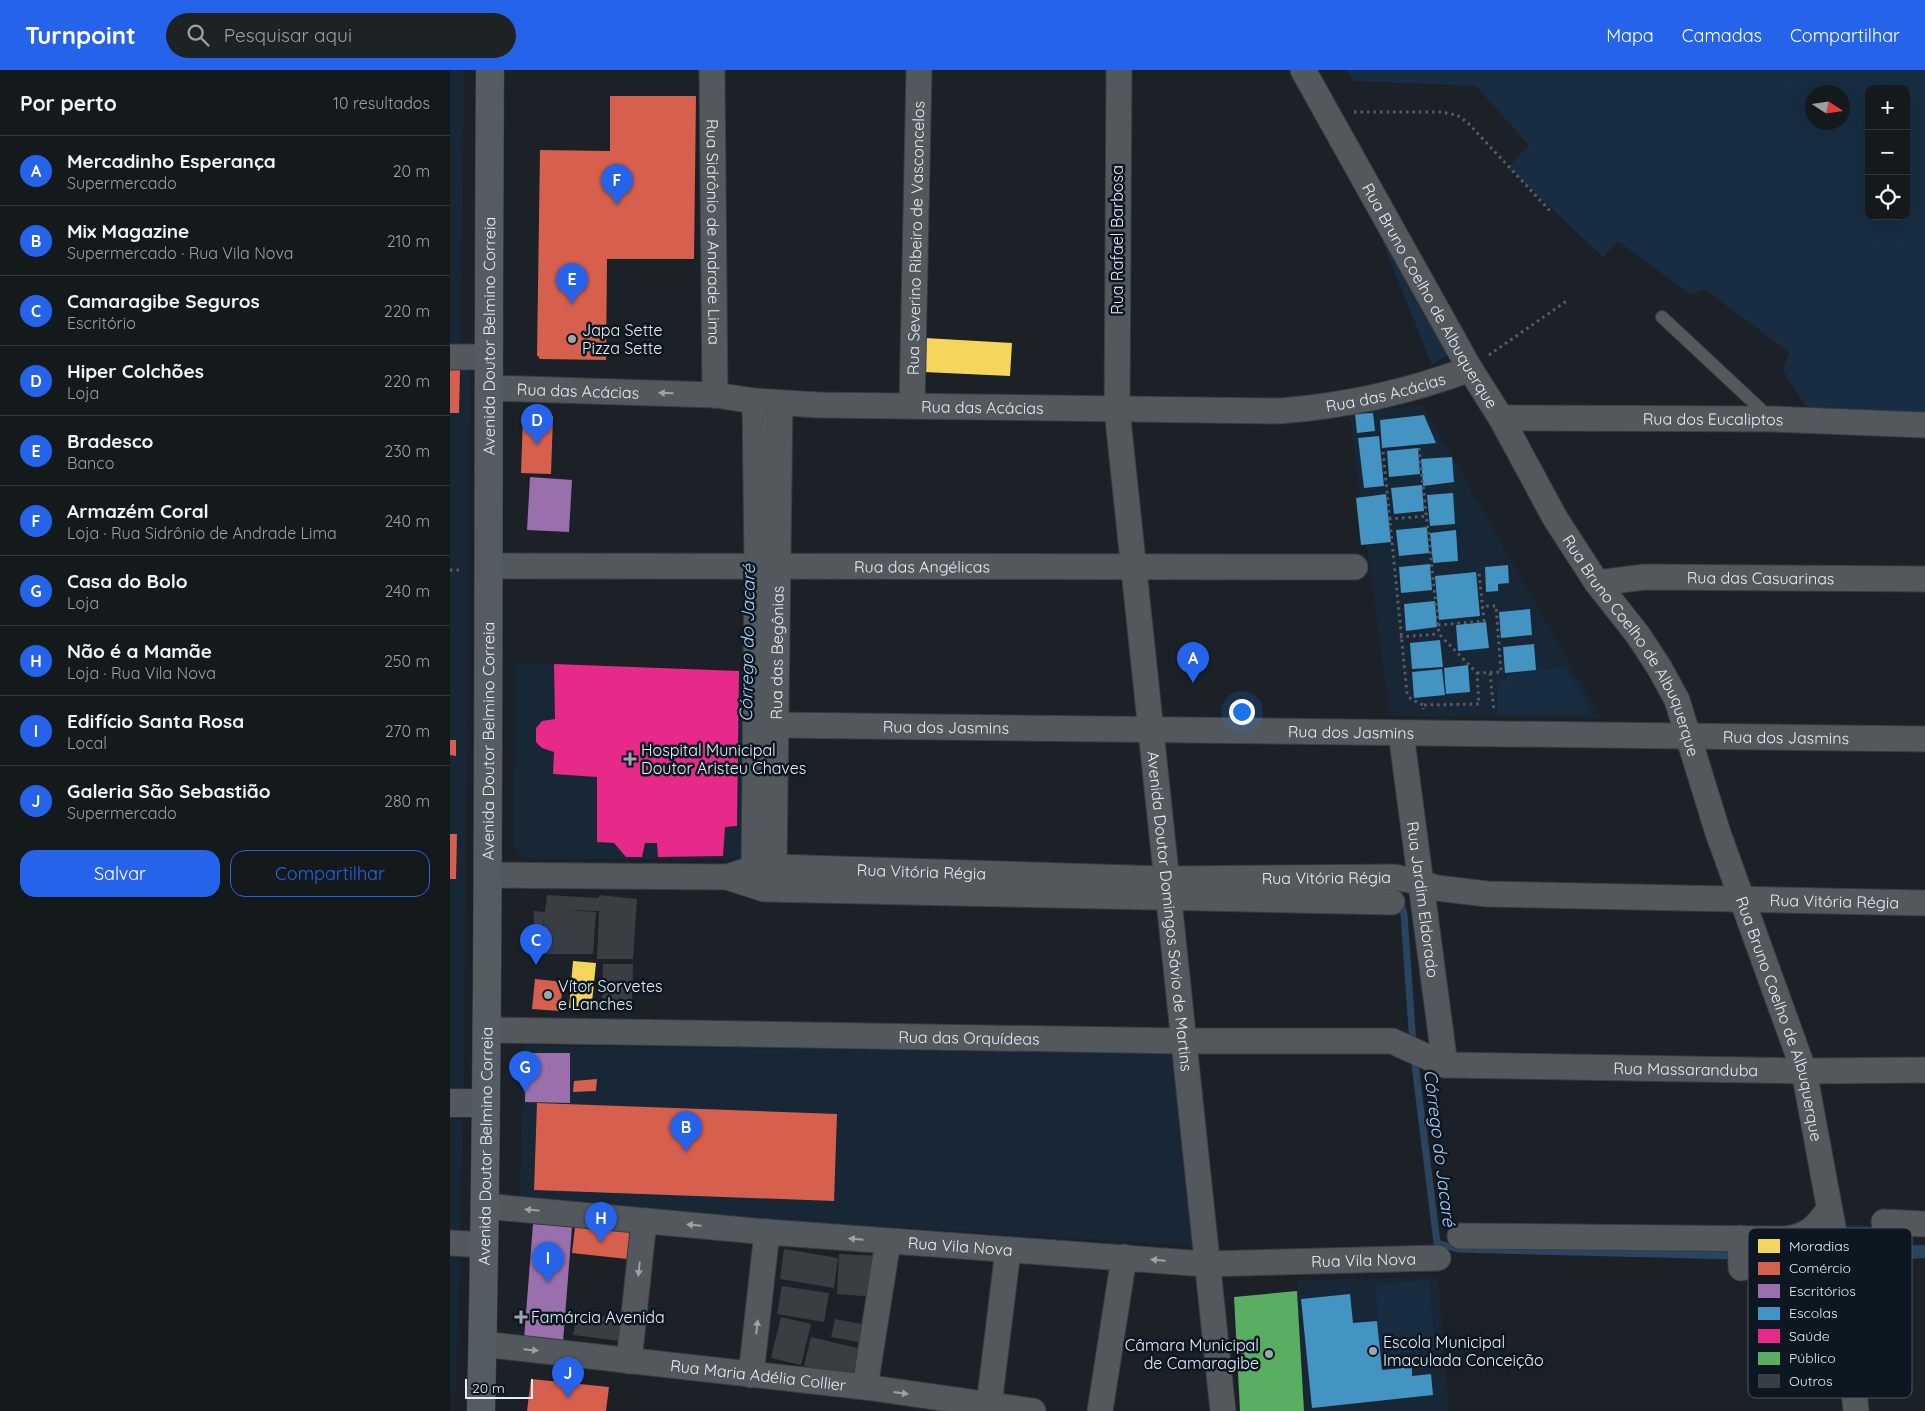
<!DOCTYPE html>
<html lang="pt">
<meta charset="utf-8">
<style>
:root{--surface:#14191c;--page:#1d2225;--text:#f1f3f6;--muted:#9da0a3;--line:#33383b;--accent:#2563eb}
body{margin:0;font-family:Quicksand,sans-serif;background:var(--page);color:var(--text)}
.controls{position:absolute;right:15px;top:15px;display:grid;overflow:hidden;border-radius:10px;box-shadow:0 5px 20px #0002}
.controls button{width:45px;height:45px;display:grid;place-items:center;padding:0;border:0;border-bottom:1px solid var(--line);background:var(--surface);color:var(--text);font:25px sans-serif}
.compass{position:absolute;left:1355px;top:15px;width:45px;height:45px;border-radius:50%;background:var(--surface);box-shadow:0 5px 20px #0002;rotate:102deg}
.scale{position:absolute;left:15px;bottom:12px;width:68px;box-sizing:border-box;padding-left:5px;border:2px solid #e5edf4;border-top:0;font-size:14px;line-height:18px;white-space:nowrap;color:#e5edf4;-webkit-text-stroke:4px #0d1721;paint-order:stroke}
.you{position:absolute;left:791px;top:641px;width:18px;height:18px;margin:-12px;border:4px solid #fff;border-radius:50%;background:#1a73e8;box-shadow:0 0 0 8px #1a73e833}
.badge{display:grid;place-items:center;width:32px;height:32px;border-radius:50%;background:var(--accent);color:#fff;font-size:16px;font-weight:700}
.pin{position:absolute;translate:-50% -41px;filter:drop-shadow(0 1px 2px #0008)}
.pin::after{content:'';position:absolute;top:26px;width:18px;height:15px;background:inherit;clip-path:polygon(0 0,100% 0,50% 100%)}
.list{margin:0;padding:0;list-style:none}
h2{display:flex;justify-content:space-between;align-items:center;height:65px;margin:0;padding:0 20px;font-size:21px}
h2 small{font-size:16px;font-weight:400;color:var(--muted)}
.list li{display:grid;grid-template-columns:32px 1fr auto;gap:15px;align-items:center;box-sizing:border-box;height:70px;padding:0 20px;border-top:1px solid var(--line)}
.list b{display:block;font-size:19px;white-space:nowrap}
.list p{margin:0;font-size:16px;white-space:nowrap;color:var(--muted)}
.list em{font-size:16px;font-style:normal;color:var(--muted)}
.actions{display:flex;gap:10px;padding:15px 20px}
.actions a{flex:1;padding:11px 0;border:1px solid var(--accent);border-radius:15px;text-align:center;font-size:18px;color:var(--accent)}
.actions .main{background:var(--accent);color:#fff}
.icon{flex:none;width:28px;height:28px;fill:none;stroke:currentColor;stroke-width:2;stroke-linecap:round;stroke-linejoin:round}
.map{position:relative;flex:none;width:1475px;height:1341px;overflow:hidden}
header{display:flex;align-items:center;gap:30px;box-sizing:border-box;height:70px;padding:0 25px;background:var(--accent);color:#fff}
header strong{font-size:24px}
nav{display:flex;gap:28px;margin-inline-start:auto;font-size:18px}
.search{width:350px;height:45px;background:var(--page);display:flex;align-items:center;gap:12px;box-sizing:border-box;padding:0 18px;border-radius:28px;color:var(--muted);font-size:19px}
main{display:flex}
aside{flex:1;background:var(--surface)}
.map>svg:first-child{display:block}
.built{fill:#182736}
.green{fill:#182d41;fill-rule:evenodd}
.water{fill:#2a455f}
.homes{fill:#f6d55c}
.shops{fill:#d6604d}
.offices{fill:#9970ab}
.schools{fill:#4393c3}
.health{fill:#e7298a}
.public{fill:#5aae61}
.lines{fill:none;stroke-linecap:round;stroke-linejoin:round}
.stream{stroke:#2a455f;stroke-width:7}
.building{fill:#393e43}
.service-casing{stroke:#373c40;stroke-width:14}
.minor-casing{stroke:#373c40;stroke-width:27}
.tertiary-casing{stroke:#373c40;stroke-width:29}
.primary-casing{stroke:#373c40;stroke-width:29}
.path{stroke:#5a5e62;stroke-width:3;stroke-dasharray:2.5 4;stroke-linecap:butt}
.service{stroke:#53585d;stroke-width:12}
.minor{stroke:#53585d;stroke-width:25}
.tertiary{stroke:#53585d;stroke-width:28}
.primary{stroke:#545c62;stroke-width:28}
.oneway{fill:#9ca2a8}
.poi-dot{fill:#9ea6ac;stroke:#0d1721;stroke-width:2}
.labels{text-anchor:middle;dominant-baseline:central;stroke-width:5;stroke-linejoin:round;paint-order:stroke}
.street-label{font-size:16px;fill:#e5edf4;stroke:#0d1721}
.poi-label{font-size:16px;fill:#e5edf4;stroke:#0d1721;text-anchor:start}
.water-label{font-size:18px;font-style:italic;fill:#abd3fb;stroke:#0d1721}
.key{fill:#0d1721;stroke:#4e5760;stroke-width:1}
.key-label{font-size:14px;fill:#e5edf4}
</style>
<header>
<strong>Turnpoint</strong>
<div class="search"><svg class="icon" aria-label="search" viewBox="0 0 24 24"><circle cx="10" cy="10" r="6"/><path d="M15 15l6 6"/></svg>Pesquisar aqui</div>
<nav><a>Mapa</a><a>Camadas</a><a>Compartilhar</a></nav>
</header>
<main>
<aside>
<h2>Por perto<small>10 resultados</small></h2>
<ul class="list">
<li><span class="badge">A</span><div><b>Mercadinho Esperança</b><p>Supermercado</p></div><em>20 m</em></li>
<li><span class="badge">B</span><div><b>Mix Magazine</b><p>Supermercado · Rua Vila Nova</p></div><em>210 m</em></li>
<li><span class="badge">C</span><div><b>Camaragibe Seguros</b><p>Escritório</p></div><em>220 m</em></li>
<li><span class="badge">D</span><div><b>Hiper Colchões</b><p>Loja</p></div><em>220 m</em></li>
<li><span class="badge">E</span><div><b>Bradesco</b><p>Banco</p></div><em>230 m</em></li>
<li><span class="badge">F</span><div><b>Armazém Coral</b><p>Loja · Rua Sidrônio de Andrade Lima</p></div><em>240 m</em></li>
<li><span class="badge">G</span><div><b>Casa do Bolo</b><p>Loja</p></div><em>240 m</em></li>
<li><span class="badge">H</span><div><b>Não é a Mamãe</b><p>Loja · Rua Vila Nova</p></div><em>250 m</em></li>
<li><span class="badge">I</span><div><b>Edifício Santa Rosa</b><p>Local</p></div><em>270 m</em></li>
<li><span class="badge">J</span><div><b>Galeria São Sebastião</b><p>Supermercado</p></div><em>280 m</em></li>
</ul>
<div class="actions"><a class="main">Salvar</a><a>Compartilhar</a></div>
</aside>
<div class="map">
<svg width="1475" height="1341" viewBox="0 0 1475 1341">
<rect width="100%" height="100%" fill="#1b2126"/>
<path class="built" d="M0,0H14L10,276H0Z
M0,298L20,299L14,1024H0Z
M973,335L1151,648L940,646L899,343Z
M65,593L297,602L295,781L289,789H83L71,785L64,776Z
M74,976L728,983L747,1176L70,1134Z
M0,1040L13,1041L6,1322H0Z
M988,1207L999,1341H854L847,1210Z"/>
<path class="green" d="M897,0H1475V347L1358,339L1333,301L1339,282L1254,219L1241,225L1168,171L1153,187L1058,97L1079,75L1026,16L903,11ZM1419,19H1456V146H1419ZM1362,22H1392V52H1362Z
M925,153L998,276L997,285L982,295Z
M1115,597L1141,643L1047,644V611H1057V605Z
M1383,1154L1434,1156L1435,1177L1387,1180Z
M979,1210L985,1280L931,1285L925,1215Z"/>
<path class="water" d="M1475,1175V1188L1415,1192H1304L1301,1181Z"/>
<path class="homes" d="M475,268L562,273L560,306L474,302Z
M123,891L146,893L142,932L134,931L133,939L119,938Z"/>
<path class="shops" d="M160,26H246L244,189H157L156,290L90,289L87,285L90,80L160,81Z
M0,300H10L9,343H0Z
M73,346H103L101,404L71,403Z
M0,670H6V686L0,685Z
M0,764H7L6,809H0Z
M85,909L113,912L110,941L82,939Z
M147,1009L146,1021L123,1022L124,1011Z
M87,1033L387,1044L384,1131L84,1120Z
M125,1157L180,1162L177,1189L122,1183Z
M81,1309L159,1317L156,1341H77Z"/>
<path class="offices" d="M80,407L122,410L119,462L77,460Z
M76,983H120V1033L75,1032Z
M83,1154L122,1157L113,1272L74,1269Z"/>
<path class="schools" d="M923,343L925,361L907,363L905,344Z
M974,345L986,373L932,378L930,350Z
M929,366L934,416L914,418L908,368Z
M968,378L970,404L939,407L937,381Z
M1002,387L1004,412L973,416L971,389Z
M972,415L974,441L944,444L941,418Z
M1003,423L1005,454L980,456L977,425Z
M936,424L941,472L911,475L906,428Z
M977,457L979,483L949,486L946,460Z
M1006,460L1008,491L983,493L980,463Z
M980,494L982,520L951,523L949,497Z
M1058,495L1059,513L1048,514V521L1036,522L1035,497Z
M1026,502L1030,546L989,550L985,506Z
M985,531L987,557L956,561L954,534Z
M1080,539L1082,565L1051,568L1049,542Z
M1036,552L1039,578L1008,581L1006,555Z
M990,570L993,597L962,599L960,573Z
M1084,574L1086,600L1055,603L1053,577Z
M1018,595L1020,622L996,624L994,598Z
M992,599L995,625L964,628L962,602Z
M900,1224L903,1253L927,1251L932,1300L962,1297V1306L981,1304L983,1325L862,1338L851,1229Z"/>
<path class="health" d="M104,594L289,601L287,756L275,757L273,786L208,787L207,773H195L192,787H176L164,773L147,772V707L103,704L104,682L92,678L86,672V658L92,651L105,649Z"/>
<path class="public" d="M847,1221L854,1341H790L784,1227Z"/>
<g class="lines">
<path class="stream" d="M951,832L954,844L963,975
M964,986L987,1173L1008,1179L1287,1186"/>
</g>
<path class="building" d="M97,825L149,828V825L187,829L183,889H147L149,841L117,840L146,842L143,884H94V846L91,885H84V841L95,842Z
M153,894H183L182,932L152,931Z
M334,1179L388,1188L384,1218L330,1209Z
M389,1184L428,1186L425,1227L387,1224Z
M332,1216L379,1223L374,1252L327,1244Z
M128,1241L175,1251L171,1271L123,1265Z
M331,1247L361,1254L351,1295L321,1288Z
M385,1249L417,1255L414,1273L381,1267Z
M361,1267L415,1280L408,1309L354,1296Z"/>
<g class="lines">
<g class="service-casing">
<path id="service" d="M1212,247L1320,348"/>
</g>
<g class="minor-casing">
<g id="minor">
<path id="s1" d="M262,0L265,325"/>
<path id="s2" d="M669,0L667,340L773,1341"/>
<path id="s3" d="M853,0L1020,299L1051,348L1105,448L1147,513L1188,565L1209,597L1227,630L1268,763L1354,1001L1391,1200L1406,1341"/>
<path d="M0,287H38"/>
<path id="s4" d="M39,318L265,325L305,331L369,335L830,341C896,336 958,322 1020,299"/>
<path d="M305,331L307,497L304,798L311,813"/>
<path id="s5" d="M462,336L469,0"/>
<path id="s6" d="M1051,348L1322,349L1475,355"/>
<path id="s7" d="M38,496L905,497"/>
<path id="s8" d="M1147,513L1195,507L1475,509"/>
<path id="s9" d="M327,655L1475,669"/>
<path id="s10" d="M951,663L995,995"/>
<path id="s11" d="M39,805L277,807L304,798L324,797L716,809L944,807L969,812L987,818L1037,824L1475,833"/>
<path d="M277,807L314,819L942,832"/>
<path id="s12" d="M317,811L324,797L330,333"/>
<path id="s13" d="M37,960L734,971H942L995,995L1354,1001L1475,1000"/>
<path id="s14" d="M34,1136L317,1162L756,1194L988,1188"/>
<path d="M1434,1152L1475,1154"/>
<path d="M1010,1166L1334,1169C1357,1167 1367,1157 1379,1139"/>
<path d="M1290,1168L1291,1198"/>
<path d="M0,1173L34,1175"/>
<path id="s15" d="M32,1274L415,1317L583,1341"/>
<path d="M179,1291L194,1151"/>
<path d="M301,1305L317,1162"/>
<path d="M415,1317L438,1171"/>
<path d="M539,1335L558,1180"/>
<path d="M650,1341L674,1187"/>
</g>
</g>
<g class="tertiary-casing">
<path id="tertiary" d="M0,1033H36"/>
</g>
<g class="primary-casing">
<g id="primary">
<path id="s16" d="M31,1341C41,894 37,447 40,0"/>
</g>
</g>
<path class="path" d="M904,42H991L1007,45L1018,53L1101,142
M1039,285L1118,230
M969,378L989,564L1027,603L1029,634L973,635V639
M933,382L957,623L961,629L973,635
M939,449L976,446
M0,500H13
M988,555L1034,551L1029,503
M950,567L989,564
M1027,603L1051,602L1046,536H1033
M1040,603L1044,642"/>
<use href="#service" class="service"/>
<use href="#minor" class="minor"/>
<use href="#tertiary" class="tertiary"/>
<use href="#primary" class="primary"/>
</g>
<defs><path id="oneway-solid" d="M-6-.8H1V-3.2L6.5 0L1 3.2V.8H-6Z" transform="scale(1.25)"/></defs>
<g class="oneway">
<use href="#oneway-solid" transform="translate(216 323) rotate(-178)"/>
<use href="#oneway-solid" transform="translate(82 1140) rotate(-174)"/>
<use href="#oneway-solid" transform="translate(244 1155) rotate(-175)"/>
<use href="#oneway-solid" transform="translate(406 1169) rotate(-175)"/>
<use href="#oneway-solid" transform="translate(708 1190) rotate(-175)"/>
<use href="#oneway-solid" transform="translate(189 1199) rotate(96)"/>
<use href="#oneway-solid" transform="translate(307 1257) rotate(-84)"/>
<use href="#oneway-solid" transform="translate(81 1280) rotate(6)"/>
<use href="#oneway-solid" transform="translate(451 1323) rotate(8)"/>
</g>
<g class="poi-dot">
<circle cx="122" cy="269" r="5"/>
<path d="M177.5 681.5h5v5h5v5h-5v5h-5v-5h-5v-5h5z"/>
<circle cx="98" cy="925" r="5"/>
<path d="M68.5 1239.5h5v5h5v5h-5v5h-5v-5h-5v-5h5z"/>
<circle cx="923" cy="1281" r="5"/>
<circle cx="819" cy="1284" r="5"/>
</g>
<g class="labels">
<g class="street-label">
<text stroke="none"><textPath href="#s1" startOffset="162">Rua Sidrônio de Andrade Lima</textPath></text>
<text stroke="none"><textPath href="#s5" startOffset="168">Rua Severino Ribeiro de Vasconcelos</textPath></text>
<text transform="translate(667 170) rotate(-90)">Rua Rafael Barbosa</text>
<text stroke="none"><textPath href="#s3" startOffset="259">Rua Bruno Coelho de Albuquerque</textPath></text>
<text stroke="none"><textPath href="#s16" startOffset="1075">Avenida Doutor Belmino Correia</textPath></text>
<text stroke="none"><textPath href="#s4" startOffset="89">Rua das Acácias</textPath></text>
<text stroke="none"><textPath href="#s4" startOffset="899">Rua das Acácias</textPath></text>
<text stroke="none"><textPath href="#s4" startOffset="494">Rua das Acácias</textPath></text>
<text stroke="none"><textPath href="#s6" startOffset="212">Rua dos Eucaliptos</textPath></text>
<text stroke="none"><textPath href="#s7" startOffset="434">Rua das Angélicas</textPath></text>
<text stroke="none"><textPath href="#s8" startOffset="164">Rua das Casuarinas</textPath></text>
<text stroke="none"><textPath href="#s3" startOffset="664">Rua Bruno Coelho de Albuquerque</textPath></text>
<text stroke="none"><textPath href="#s12" startOffset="230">Rua das Begônias</textPath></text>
<text stroke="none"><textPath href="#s9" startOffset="169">Rua dos Jasmins</textPath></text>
<text stroke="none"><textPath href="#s9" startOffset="574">Rua dos Jasmins</textPath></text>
<text stroke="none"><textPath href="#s9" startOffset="1009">Rua dos Jasmins</textPath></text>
<text stroke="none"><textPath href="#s16" startOffset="670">Avenida Doutor Belmino Correia</textPath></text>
<text stroke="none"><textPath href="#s11" startOffset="434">Rua Vitória Régia</textPath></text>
<text stroke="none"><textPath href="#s11" startOffset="839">Rua Vitória Régia</textPath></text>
<text stroke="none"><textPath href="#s10" startOffset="168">Rua Jardim Eldorado</textPath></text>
<text stroke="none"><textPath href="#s11" startOffset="1349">Rua Vitória Régia</textPath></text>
<text stroke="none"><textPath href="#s2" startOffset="844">Avenida Doutor Domingos Sávio de Martins</textPath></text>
<text stroke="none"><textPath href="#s3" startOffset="1069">Rua Bruno Coelho de Albuquerque</textPath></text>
<text stroke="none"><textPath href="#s13" startOffset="482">Rua das Orquídeas</textPath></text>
<text stroke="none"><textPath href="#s13" startOffset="1204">Rua Massaranduba</textPath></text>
<text stroke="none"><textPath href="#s16" startOffset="265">Avenida Doutor Belmino Correia</textPath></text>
<text stroke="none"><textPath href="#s14" startOffset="478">Rua Vila Nova</textPath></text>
<text stroke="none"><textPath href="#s14" startOffset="882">Rua Vila Nova</textPath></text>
<text stroke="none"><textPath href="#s15" startOffset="278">Rua Maria Adélia Collier</textPath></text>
</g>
<g class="poi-label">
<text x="132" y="260">Japa Sette<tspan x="132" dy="18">Pizza Sette</tspan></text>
<text x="191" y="680">Hospital Municipal<tspan x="191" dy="18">Doutor Aristeu Chaves</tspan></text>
<text x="108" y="916">Vítor Sorvetes<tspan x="108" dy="18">e Lanches</tspan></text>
<text x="81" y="1247">Famárcia Avenida</text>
<text x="933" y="1272">Escola Municipal<tspan x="933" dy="18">Imaculada Conceição</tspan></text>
<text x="809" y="1275" text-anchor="end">Câmara Municipal<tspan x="809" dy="18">de Camaragibe</tspan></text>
</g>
<g class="water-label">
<text transform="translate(297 573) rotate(-89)">Córrego do Jacaré</text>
<text transform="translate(990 1078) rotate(83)">Córrego do Jacaré</text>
</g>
</g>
<rect x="1298" y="1158" width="164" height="170" rx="8" class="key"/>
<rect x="1308" y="1169" width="22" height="14" fill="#f6d55c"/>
<rect x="1308" y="1192" width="22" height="13" fill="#d6604d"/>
<rect x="1308" y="1214" width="22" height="14" fill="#9970ab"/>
<rect x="1308" y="1237" width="22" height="13" fill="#4393c3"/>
<rect x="1308" y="1259" width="22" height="14" fill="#e7298a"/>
<rect x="1308" y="1282" width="22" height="13" fill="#5aae61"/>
<rect x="1308" y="1304" width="22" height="14" fill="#393e43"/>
<g class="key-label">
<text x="1339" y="1181">Moradias</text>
<text x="1339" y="1203">Comércio</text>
<text x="1339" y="1226">Escritórios</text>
<text x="1339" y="1248">Escolas</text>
<text x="1339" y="1271">Saúde</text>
<text x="1339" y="1293">Público</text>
<text x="1339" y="1316">Outros</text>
</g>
</svg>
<div class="controls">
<button>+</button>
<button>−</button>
<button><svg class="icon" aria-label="locate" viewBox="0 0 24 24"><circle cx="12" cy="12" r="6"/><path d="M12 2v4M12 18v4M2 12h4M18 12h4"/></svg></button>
</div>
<svg class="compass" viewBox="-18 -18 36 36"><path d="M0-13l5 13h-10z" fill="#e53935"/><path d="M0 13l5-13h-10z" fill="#9da0a3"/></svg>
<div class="scale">20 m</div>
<div class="you"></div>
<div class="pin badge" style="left:743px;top:613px">A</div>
<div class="pin badge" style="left:236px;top:1082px">B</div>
<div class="pin badge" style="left:86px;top:895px">C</div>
<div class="pin badge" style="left:87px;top:375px">D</div>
<div class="pin badge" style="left:122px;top:234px">E</div>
<div class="pin badge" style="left:167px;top:135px">F</div>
<div class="pin badge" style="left:75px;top:1022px">G</div>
<div class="pin badge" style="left:151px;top:1173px">H</div>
<div class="pin badge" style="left:98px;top:1213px">I</div>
<div class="pin badge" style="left:118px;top:1328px">J</div>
</div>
</main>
